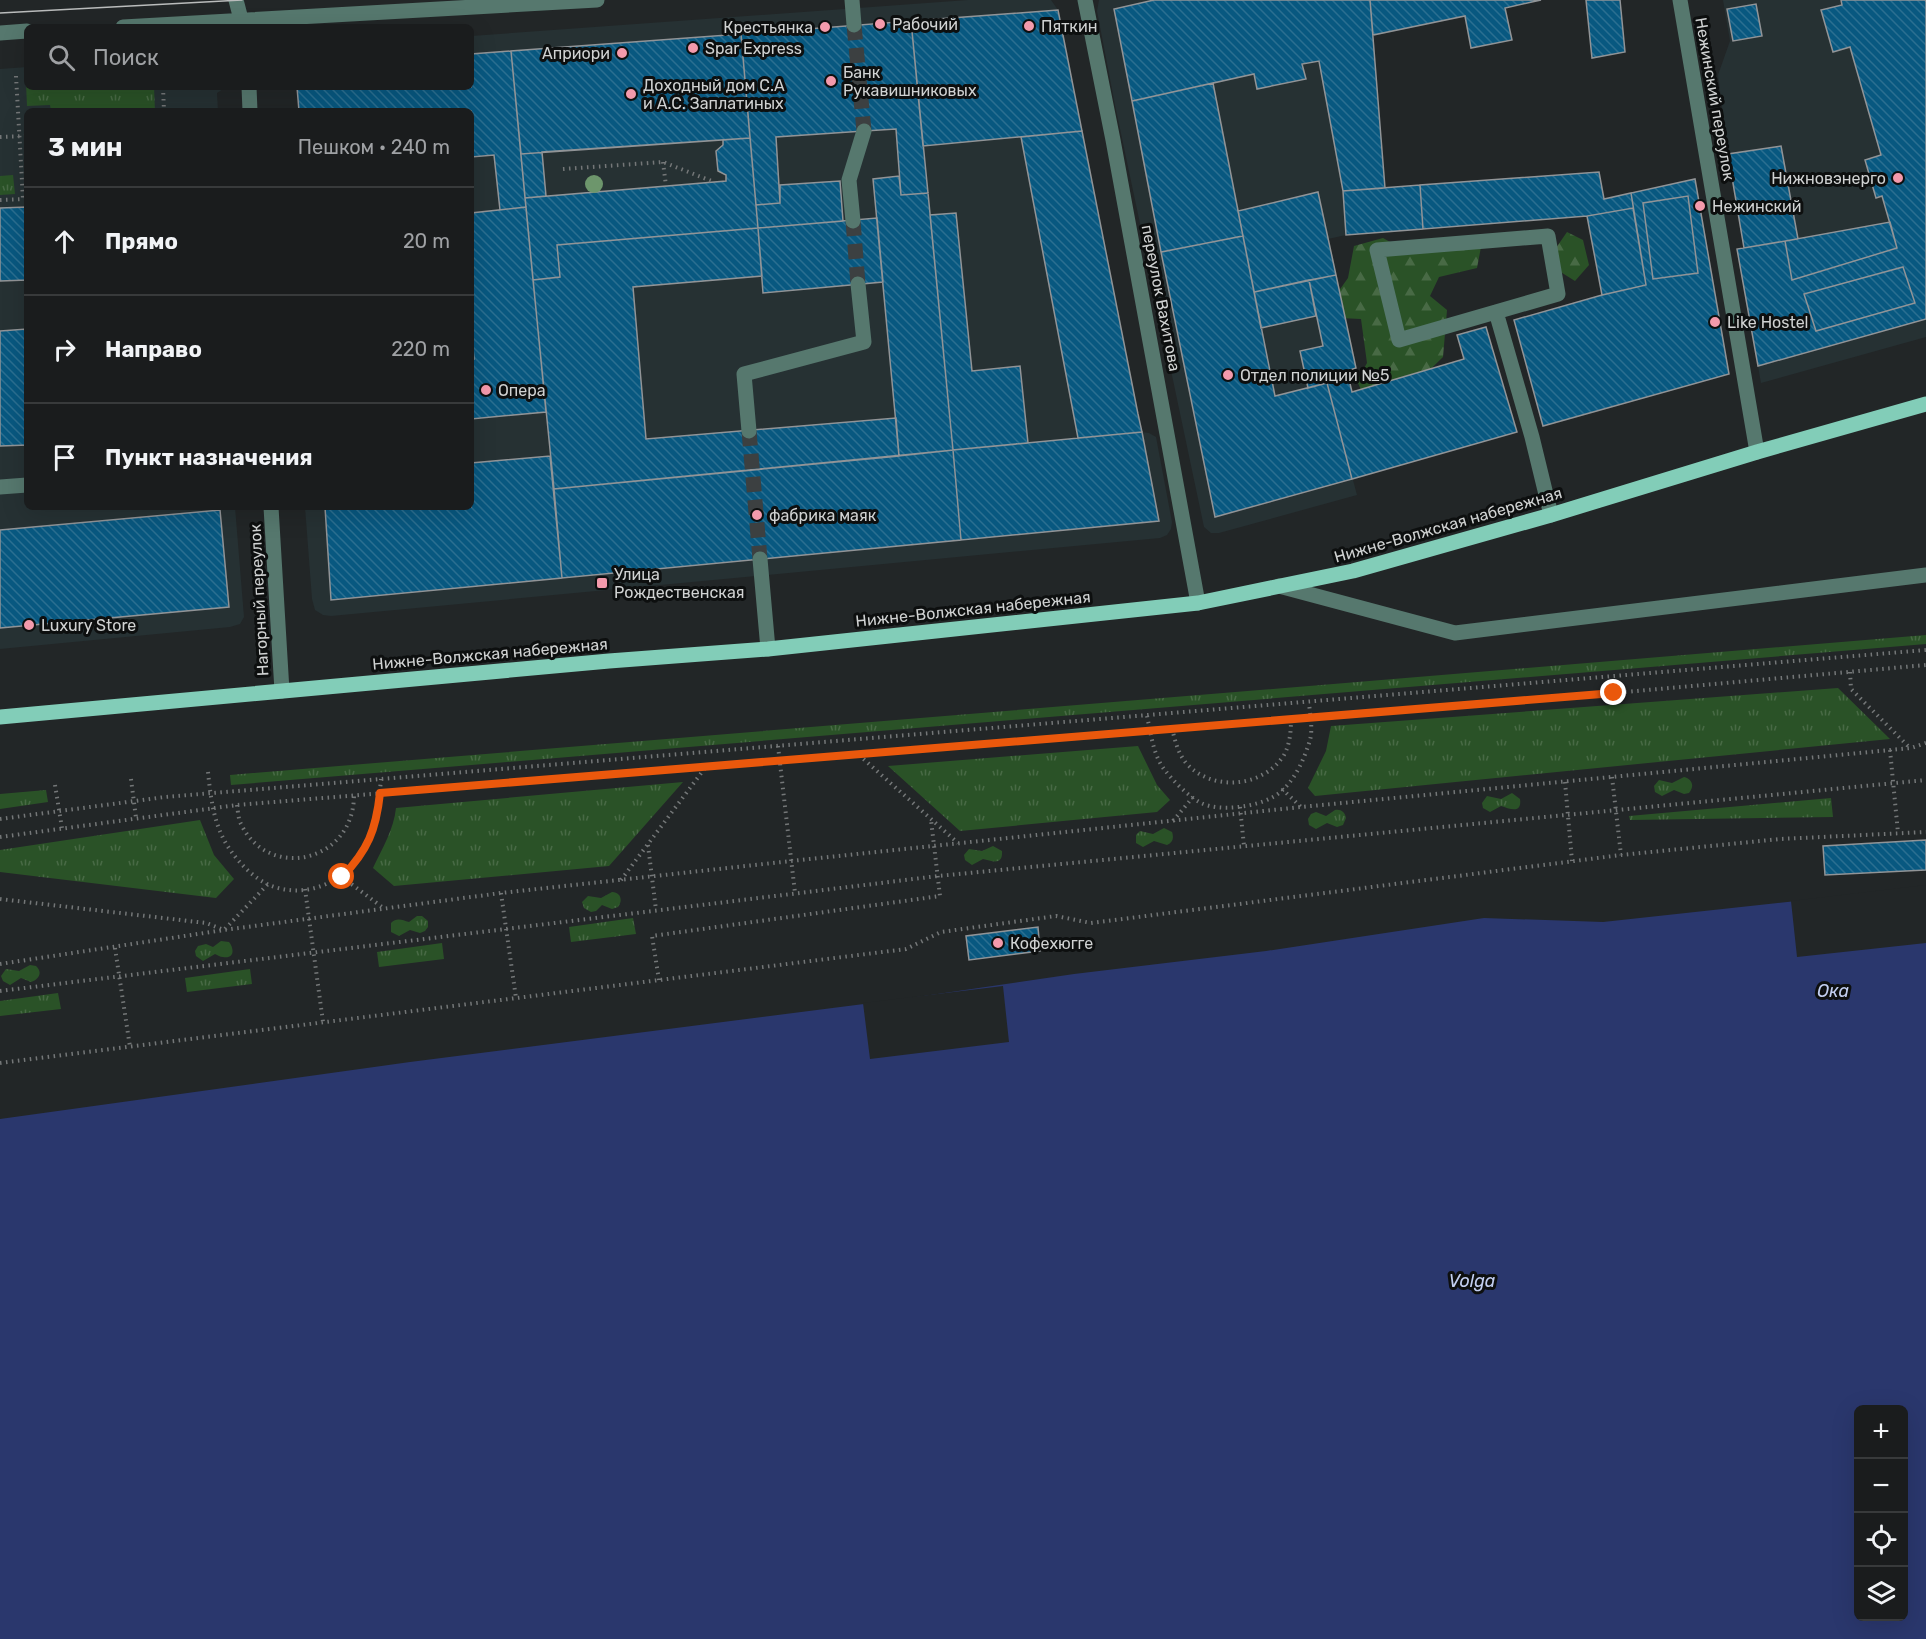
<!DOCTYPE html>
<html lang="ru">
<meta charset="utf-8">
<style>
:root{--surface:#1a1c1d;--page:#27292a;--text:#f1f3f6;--muted:#9fa1a4;--line:#383a3b}
body{margin:0;font-family:Rubik,sans-serif;background:var(--page);color:var(--text)}
.controls{position:absolute;right:18px;bottom:18px;display:grid;overflow:hidden;border-radius:9px;box-shadow:0 6px 24px #0002}
.controls button{width:54px;height:54px;display:grid;place-items:center;padding:0;border:0;border-bottom:2px solid var(--line);background:var(--surface);color:var(--text);font:30px sans-serif}
.stop{position:absolute;width:18px;height:18px;margin:-14px;border:4px solid #ea580c;border-radius:50%;background:#fff}
.stop.end{background:#ea580c;border-color:#fff;box-shadow:0 2px 6px #0008}
.list{margin:0;padding:0;list-style:none}
h2{display:flex;justify-content:space-between;align-items:center;height:78px;margin:0;padding:0 24px;font-size:26px}
h2 small{font-size:20px;font-weight:400;color:var(--muted)}
.list li{display:grid;grid-template-columns:39px 1fr auto;gap:18px;align-items:center;box-sizing:border-box;height:108px;padding:0 24px;border-top:2px solid var(--line)}
.list b{display:block;font-size:22px;white-space:nowrap}
.list em{font-size:20px;font-style:normal;color:var(--muted)}
.icon{flex:none;width:33px;height:33px;fill:none;stroke:currentColor;stroke-width:2;stroke-linecap:round;stroke-linejoin:round}
.map{position:relative;flex:none;width:1926px;height:1639px;overflow:hidden}
.search{position:absolute;background:var(--surface);box-shadow:0 6px 24px #0002;left:24px;top:24px;width:450px;height:66px;display:flex;align-items:center;gap:15px;box-sizing:border-box;padding:0 21px;border-radius:9px;color:var(--muted);font-size:22px}
.panel{position:absolute;background:var(--surface);box-shadow:0 6px 24px #0002;left:24px;top:108px;width:450px;height:402px;border-radius:9px}
.map>svg:first-child{display:block}
.built{fill:#263133}
.grass{fill:url(#grass-tufts)}
.forest{fill:url(#forest-firs)}
.water{fill:#2a376d;fill-rule:evenodd}
.pier{fill:#222627}
.building{fill:url(#building-back-hatch);stroke:#919497;stroke-width:1.5}
.lines{fill:none;stroke-linecap:round;stroke-linejoin:round}
.minor-tunnel{stroke:#3c4041;stroke-width:15;stroke-dasharray:15 8;stroke-linecap:butt}
.path{stroke:#747778;stroke-width:4;stroke-dasharray:1.5 4.5;stroke-linecap:butt}
.minor{stroke:#56786e;stroke-width:15}
.major{stroke:#82cdb8;stroke-width:15}
.tram{stroke:#babcbc;stroke-width:1.5}
.tree{fill:#6d966c}
.route{stroke:#ea580c;stroke-width:8}
.poi-dot{fill:#f39aac;stroke:#0d0f0f;stroke-width:2}
.labels{text-anchor:middle;dominant-baseline:central;stroke-width:6;stroke-linejoin:round;paint-order:stroke}
.poi-label{font-size:16px;fill:#d0d2d2;stroke:#0d0f0f;text-anchor:start}
.street-label{font-size:16px;fill:#d0d2d2;stroke:#0d0f0f}
.water-label{font-size:18px;font-style:italic;fill:#c2cef0;stroke:#0d0f0f}
</style>
<div class="map">
<svg width="1926" height="1639" viewBox="0 0 1926 1639">
<defs>
<pattern id="grass-tufts" width="24" height="20" patternUnits="userSpaceOnUse" patternTransform="scale(1.5)"><rect width="24" height="20" fill="#2a5227"/><path d="M3 7l-1-3M5 7V3M7 7l1-3M15 17l-1-3M17 17v-4M19 17l1-3" fill="none" stroke="#486a45"/></pattern>
<pattern id="forest-firs" width="22" height="20" patternUnits="userSpaceOnUse" patternTransform="scale(1.5)"><rect width="22" height="20" fill="#2a5227"/><path d="M5 1l3.5 6h-7zM16 11l3.5 6h-7z" fill="#486a45"/></pattern>
<pattern id="building-back-hatch" width="6" height="6" patternUnits="userSpaceOnUse" patternTransform="scale(1.5)"><rect width="6" height="6" fill="#085880"/><path d="M-1 5l2 2M0 0l6 6M5-1l2 2" fill="none" stroke="#2b6f91"/></pattern>
</defs>
<rect width="100%" height="100%" fill="#222627"/>
<path class="built" d="M968,0H1051L1058,10L1142,432L1149,433L1156,437L1172,522L1171,529L1167,535L1160,538L331,616L323,615L315,610L312,599L305,507H471V111H299L297,87H471V36Z
M1099,0H1541L1506,8L1512,40L1471,48L1464,16L1373,36L1385,188L1346,235L1328,239L1309,281L1323,346L1300,351L1327,383L1357,495L1219,533H1211L1204,527L1115,105L1097,11Z
M1723,0H1926V337L1761,383L1737,249L1744,247L1728,154L1718,75L1730,41Z
M27,67V87H226L217,93L218,111H27V507H235L244,617L240,624L230,627L0,649V69Z"/>
<path class="grass" d="M26,83L27,87H154L155,111H51L50,105L27,106Z
M13,175L15,194L0,195V176Z
M1926,635V644L231,785L230,775Z
M1838,688L1890,739L1315,796L1308,788L1326,751L1331,726Z
M1138,746L1157,785L1170,800L1157,812L960,831L888,766Z
M1684,777C1692,779 1695,786 1689,793L1684,794L1674,790L1662,796L1655,792L1654,786L1659,780L1672,783Z
M683,782L609,866L394,886L373,868C382,849 394,829 396,808Z
M46,790L48,802L0,809V794Z
M1512,793L1520,799C1522,814 1510,809 1501,806L1490,812L1483,808L1482,803L1487,796L1501,799Z
M1831,798L1833,817L1630,820L1629,816Z
M1335,810C1341,809 1345,812 1346,818L1343,825L1337,827L1327,823L1316,829L1309,825L1308,819L1311,814L1316,812L1326,816Z
M200,820L214,855L234,879L216,898L0,872V850Z
M1164,828L1172,832C1174,838 1173,842 1167,845L1154,841L1143,847L1136,843V835L1140,831L1153,834Z
M993,846L1002,851C1003,866 992,861 983,859L972,865L965,860L964,855L969,849L982,851Z
M612,892C621,892 623,901 618,907L612,909L602,905L596,911L591,912L584,908L582,902L588,896L601,898Z
M417,916H422L428,921V927L425,931L420,933L410,930L399,936L391,932V923C397,917 402,920 409,922Z
M633,918L636,934L571,942L569,927Z
M221,941L229,942C234,948 235,959 223,957C220,957 218,955 215,954L203,961L196,956L195,951L198,946L206,944L213,947Z
M442,943L444,959L379,967L377,952Z
M30,965L36,966C43,972 39,980 31,982L21,978L10,985L3,981L1,976L6,969L19,971Z
M250,969L252,984L187,992L185,978Z
M58,993L61,1009L0,1016V1001Z"/>
<path class="forest" d="M1567,232L1583,240L1589,265L1575,281L1559,271L1556,248Z
M1383,238L1406,251L1481,247L1477,268L1439,277L1430,296L1447,310L1443,357L1395,404L1368,405L1357,381L1367,363L1361,319L1340,318L1333,299L1348,278L1354,246Z"/>
<path class="water" d="M1926,887V1639H0V1119L410,1062L903,999L1074,974L1266,951L1484,918L1603,922ZM1858,1410H1904V1616H1858Z"/>
<path class="pier" d="M1926,885V943L1797,957L1791,901Z
M1003,986L1009,1042L870,1059L863,1003Z"/>
<path class="building" d="M1154,0H1370L1385,188L1343,191L1319,61L1302,64L1306,79L1257,89L1254,74L1132,101L1114,9Z
M1370,0H1541L1505,8L1512,40L1471,48L1465,16L1373,35Z
M1586,0H1620L1625,52L1592,58Z
M1841,0H1925L1926,2V319L1758,366L1737,249L1785,241L1792,280L1897,248L1882,196L1876,198L1865,160L1881,155L1850,47L1833,52L1821,10L1842,5Z
M1756,4L1762,36L1733,41L1727,9Z
M1058,10L1082,131L923,146L911,21Z
M911,21L928,193L901,195L896,129L864,131L776,137L780,203L756,205L741,34Z
M741,34L750,138L521,154L511,51Z
M741,34L750,138L542,152L546,196L525,198L511,51Z
M511,51L526,207L500,210L494,155L471,157V111H299L297,87H471V54Z
M1213,83L1243,236L1161,252L1132,101Z
M1082,131L1138,414L1142,432L1078,438L1021,137Z
M750,138L758,228L557,245L560,277L533,280L525,198L726,181V175L718,171L716,151L723,145V140Z
M1781,146L1798,239L1744,248L1728,154Z
M1599,172L1604,199L1631,193L1646,285L1602,295L1587,216L1423,229L1420,185Z
M899,176L901,195L928,193L953,450L899,456L873,179Z
M1695,179L1729,374L1543,426L1514,320L1602,295L1646,285L1631,193Z
M840,181L843,221L758,228L756,205L780,203V185Z
M1420,185L1423,229L1346,235L1343,191Z
M1318,192L1336,275L1254,292L1238,211Z
M1688,196L1698,273L1653,279L1643,203Z
M27,207V280L0,281V208Z
M526,207L546,412L471,419V359H474L471,326V213Z
M1633,208L1646,285L1602,295L1587,216Z
M956,213L972,371L1020,366L1028,443L953,450L930,215Z
M877,218L883,282L763,293L758,228Z
M1890,222L1897,248L1792,280L1785,241Z
M758,228L762,276L633,287L646,439L896,418L899,456L554,489L533,280L560,277L557,245Z
M1243,236L1275,396L1327,383L1352,479L1215,517L1161,252Z
M1903,267L1915,303L1816,331L1804,294Z
M1336,275L1356,368L1347,371L1352,392L1464,359L1457,335L1486,327L1517,432L1352,479L1327,383L1308,388L1300,351L1323,346L1309,280Z
M1309,280L1316,316L1261,328L1254,292Z
M27,329V445L0,446V331Z
M1142,432L1159,521L961,540L953,450Z
M953,450L961,540L562,578L554,489Z
M550,456L562,578L331,600L325,507H471V463Z
M220,510L229,607L0,628V530Z
M1926,840V870L1825,875L1823,846Z
M1038,927L1040,951L969,960L966,936Z"/>
<g class="lines">
<path class="minor-tunnel" d="M854,25L864,131
M853,221L858,284
M749,431L760,559"/>
<path class="path" d="M16,76L23,199
M163,87L164,111
M0,137L27,136
M663,162L666,186
M563,169L663,162L714,182
M0,200L27,199
M1850,672L1851,689L1910,748
M1147,716C1151,734 1153,754 1164,769C1173,781 1188,796 1201,803C1220,812 1255,807 1273,797C1293,786 1304,760 1310,740C1313,729 1310,714 1309,703
M1172,728C1175,741 1178,753 1186,763C1212,792 1263,788 1284,755C1290,744 1291,731 1291,719
M778,746L795,893
M1890,750L1898,833
M859,755L958,843
M208,772C211,800 214,828 231,851C240,864 254,878 269,885C311,902 354,877 371,838C379,819 379,799 381,779
M1612,777L1621,855
M131,779L136,818
M1565,782L1572,861
M55,785L62,828
M1282,789L1301,807
M237,805C238,811 238,818 241,824C268,881 353,863 354,796
M1240,807L1244,846
M0,819L165,797L1926,650
M1173,821L1193,797
M0,837L237,805L1614,693L1926,665
M648,845L656,910
M342,877L382,907
M621,880L705,768
M305,889L323,1022
M501,893L516,998
M0,899L206,923L224,930L501,893L791,861L1301,807L1911,748L1926,743
M115,948L130,1047
M0,964L224,930L268,884
M659,980L652,936L940,896L931,820
M0,991L938,876L1926,780
M0,1063L906,949L941,932L1056,916L1091,923L1621,855L1780,839L1926,832"/>
<path class="minor" d="M236,0L243,27
M852,0L854,25
M1085,0L1113,140L1198,603
M1680,0L1757,452
M123,27L597,0
M0,33L27,31
M249,87L250,111
M853,221L849,180L864,131
M1548,236L1558,294L1399,340L1377,250Z
M1496,312L1532,437L1551,515
M749,431L744,374L864,342L858,284
M0,487L27,485
M271,507L282,691
M760,559L768,649
M1279,586L1455,633L1926,575"/>
<path class="major" d="M0,717L609,661L768,649L1198,603L1353,571L1551,515L1757,452L1926,404"/>
<path class="tram" d="M0,13L242,0"/>
</g>
<circle class="tree" cx="594" cy="184" r="9"/>
<g class="lines">
<path class="route" d="M342,877C368,850 376,830 380,793L1614,693"/>
</g>
<g class="poi-dot">
<circle cx="880" cy="24" r="6"/>
<circle cx="1029" cy="26" r="6"/>
<circle cx="825" cy="27" r="6"/>
<circle cx="693" cy="48" r="6"/>
<circle cx="622" cy="53" r="6"/>
<circle cx="831" cy="81" r="6"/>
<circle cx="631" cy="94" r="6"/>
<circle cx="1898" cy="178" r="6"/>
<circle cx="1700" cy="206" r="6"/>
<circle cx="1715" cy="322" r="6"/>
<circle cx="1228" cy="375" r="6"/>
<circle cx="486" cy="390" r="6"/>
<circle cx="757" cy="515" r="6"/>
<rect x="596" y="577" width="12" height="12" rx="3"/>
<circle cx="29" cy="625" r="6"/>
<circle cx="998" cy="943" r="6"/>
</g>
<g class="labels">
<g class="poi-label">
<text x="892" y="24">Рабочий</text>
<text x="1041" y="26">Пяткин</text>
<text x="813" y="27" text-anchor="end">Крестьянка</text>
<text x="705" y="48">Spar Express</text>
<text x="610" y="53" text-anchor="end">Априори</text>
<text x="843" y="72">Банк<tspan x="843" dy="18">Рукавишниковых</tspan></text>
<text x="643" y="85">Доходный дом С.А<tspan x="643" dy="18">и А.С. Заплатиных</tspan></text>
<text x="1886" y="178" text-anchor="end">Нижновэнерго</text>
<text x="1712" y="206">Нежинский</text>
<text x="1727" y="322">Like Hostel</text>
<text x="1240" y="375">Отдел полиции №5</text>
<text x="498" y="390">Опера</text>
<text x="769" y="515">фабрика маяк</text>
<text x="614" y="574">Улица<tspan x="614" dy="18">Рождественская</tspan></text>
<text x="41" y="625">Luxury Store</text>
<text x="1010" y="943">Кофехюгге</text>
</g>
<g class="street-label">
<text transform="translate(1715 99) rotate(80)">Нежинский переулок</text>
<text transform="translate(1161 298) rotate(79)">переулок Вахитова</text>
<text transform="translate(1448 525) rotate(-16)">Нижне-Волжская набережная</text>
<text transform="translate(259 600) rotate(-93)">Нагорный переулок</text>
<text transform="translate(973 609) rotate(-6)">Нижне-Волжская набережная</text>
<text transform="translate(490 654) rotate(-5)">Нижне-Волжская набережная</text>
</g>
<g class="water-label">
<text x="1833" y="991">Ока</text>
<text x="1472" y="1281">Volga</text>
</g>
</g>
</svg>
<div class="controls">
<button>+</button>
<button>−</button>
<button><svg class="icon" aria-label="locate" viewBox="0 0 24 24"><circle cx="12" cy="12" r="6"/><path d="M12 2v4M12 18v4M2 12h4M18 12h4"/></svg></button>
<button><svg class="icon" aria-label="layers" viewBox="0 0 24 24"><path d="M12 4l9 5-9 5-9-5zM3 14l9 5 9-5"/></svg></button>
</div>
<div class="stop" style="left:342px;top:877px"></div>
<div class="stop end" style="left:1614px;top:693px"></div>
<div class="search"><svg class="icon" aria-label="search" viewBox="0 0 24 24"><circle cx="10" cy="10" r="6"/><path d="M15 15l6 6"/></svg>Поиск</div>
<section class="panel">
<h2>3 мин<small>Пешком · 240 m</small></h2>
<ul class="list">
<li><svg class="icon" aria-label="ahead" viewBox="0 0 24 24"><path d="M12 20V5M6 11l6-6 6 6"/></svg><div><b>Прямо</b></div><em>20 m</em></li>
<li><svg class="icon" aria-label="right" viewBox="0 0 24 24"><path d="M7 20v-9h11M14 6l5 5-5 5"/></svg><div><b>Направо</b></div><em>220 m</em></li>
<li><svg class="icon" aria-label="arrive" viewBox="0 0 24 24"><path d="M6 21V4h12l-3 4 3 4H6"/></svg><div><b>Пункт назначения</b></div></li>
</ul>
</section>
</div>
